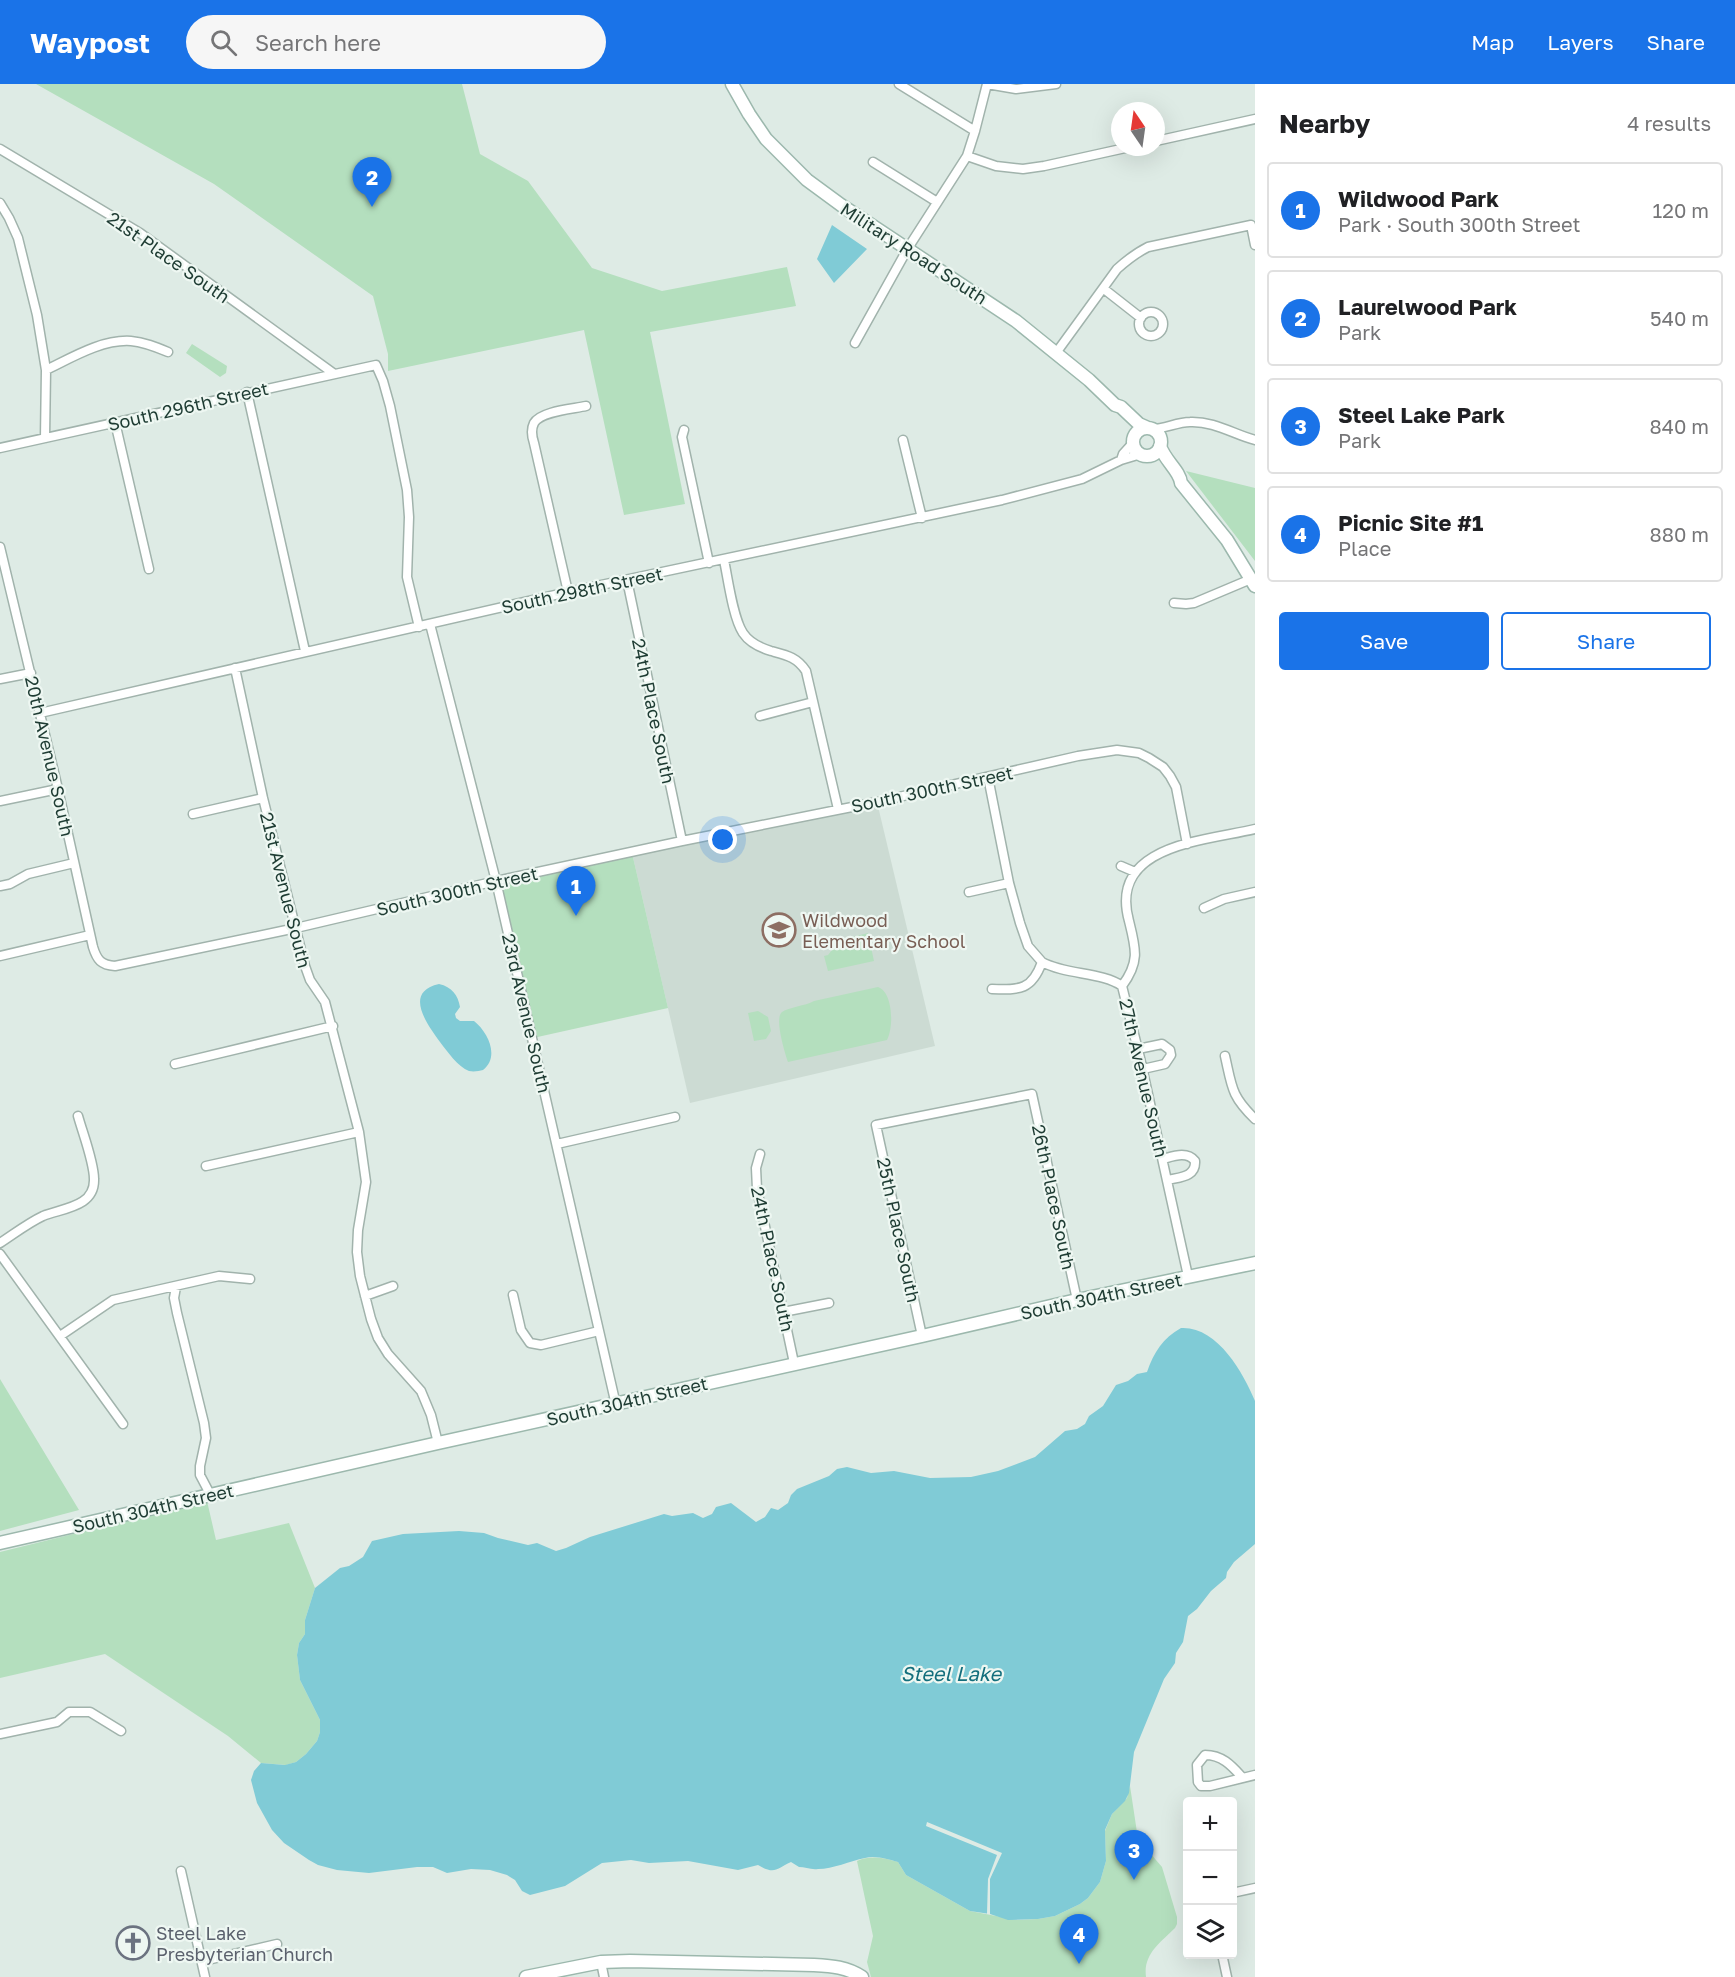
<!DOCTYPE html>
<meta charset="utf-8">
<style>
:root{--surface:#fff;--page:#f6f6f6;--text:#202124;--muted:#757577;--line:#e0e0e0;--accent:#1a73e8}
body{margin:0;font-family:"Golos Text",sans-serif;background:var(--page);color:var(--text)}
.controls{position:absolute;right:18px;bottom:18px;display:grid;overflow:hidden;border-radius:6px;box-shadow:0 6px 24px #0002}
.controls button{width:54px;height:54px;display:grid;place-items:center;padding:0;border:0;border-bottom:2px solid var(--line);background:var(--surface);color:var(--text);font:30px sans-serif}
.compass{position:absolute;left:1111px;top:18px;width:54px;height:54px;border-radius:50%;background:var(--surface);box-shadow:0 6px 24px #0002;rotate:347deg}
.you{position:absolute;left:723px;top:756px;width:21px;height:21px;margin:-15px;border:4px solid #fff;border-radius:50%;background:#1a73e8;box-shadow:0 0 0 9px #1a73e833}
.badge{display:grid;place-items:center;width:39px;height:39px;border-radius:50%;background:var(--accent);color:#fff;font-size:20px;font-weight:700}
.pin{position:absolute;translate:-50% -50px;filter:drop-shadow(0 2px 3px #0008)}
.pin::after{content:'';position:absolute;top:32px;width:21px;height:18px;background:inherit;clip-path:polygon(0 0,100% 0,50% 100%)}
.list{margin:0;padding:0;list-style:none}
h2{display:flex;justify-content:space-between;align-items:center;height:78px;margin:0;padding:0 24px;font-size:26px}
h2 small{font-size:20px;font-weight:400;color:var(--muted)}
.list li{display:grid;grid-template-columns:39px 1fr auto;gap:18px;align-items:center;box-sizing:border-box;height:96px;margin:0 12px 12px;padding:0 12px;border:2px solid var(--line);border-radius:6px}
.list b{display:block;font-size:22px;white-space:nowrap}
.list p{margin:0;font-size:20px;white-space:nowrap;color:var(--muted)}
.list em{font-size:20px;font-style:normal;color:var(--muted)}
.actions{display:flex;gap:12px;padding:18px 24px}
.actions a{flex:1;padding:14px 0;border:2px solid var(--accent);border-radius:6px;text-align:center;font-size:21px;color:var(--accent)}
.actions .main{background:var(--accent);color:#fff}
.icon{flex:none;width:33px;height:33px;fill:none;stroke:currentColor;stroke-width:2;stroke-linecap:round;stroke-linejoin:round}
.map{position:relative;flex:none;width:1255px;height:1893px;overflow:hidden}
header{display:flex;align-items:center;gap:36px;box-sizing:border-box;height:84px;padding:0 30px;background:var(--accent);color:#fff}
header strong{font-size:28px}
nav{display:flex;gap:33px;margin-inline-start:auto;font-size:21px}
.search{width:420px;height:54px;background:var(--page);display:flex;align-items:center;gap:15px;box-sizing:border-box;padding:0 21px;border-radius:33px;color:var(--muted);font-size:22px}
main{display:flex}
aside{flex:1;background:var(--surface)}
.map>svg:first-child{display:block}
.built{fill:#ccdbd3}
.green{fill:#b4dfbe}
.water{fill:#80cbd6}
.pier{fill:#deebe5}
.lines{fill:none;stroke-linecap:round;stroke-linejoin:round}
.street-casing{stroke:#a1b3ac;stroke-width:11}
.secondary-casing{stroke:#9cb8ad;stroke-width:15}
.street{stroke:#fff;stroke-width:8}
.secondary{stroke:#fff;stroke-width:12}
.labels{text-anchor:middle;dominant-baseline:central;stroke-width:4.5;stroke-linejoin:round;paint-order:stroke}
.street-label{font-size:18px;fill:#1e3c33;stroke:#eef7f2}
.education-label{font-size:18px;fill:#785e54;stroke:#eef7f2;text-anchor:start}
.worship-label{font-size:18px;fill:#5b616d;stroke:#eef7f2;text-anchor:start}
.water-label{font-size:20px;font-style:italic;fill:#136e7c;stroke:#eef7f2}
</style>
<header>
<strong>Waypost</strong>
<div class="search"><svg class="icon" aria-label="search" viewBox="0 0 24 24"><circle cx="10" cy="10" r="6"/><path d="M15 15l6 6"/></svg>Search here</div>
<nav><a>Map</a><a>Layers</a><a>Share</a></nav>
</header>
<main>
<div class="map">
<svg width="1255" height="1893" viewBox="0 0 1255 1893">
<rect width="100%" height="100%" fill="#deebe5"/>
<path class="built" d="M877,718L935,962L690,1019L632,769Z"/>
<path class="green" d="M36,0H462L480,70L528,97L592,184L662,207L787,183L796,222L650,248L685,420L624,431L584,246L388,287V270L373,212L214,100Z
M192,260L227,282L226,289L220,293L186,269Z
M1186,387L1255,404V477Z
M632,769L668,924L533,954L496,797Z
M868,849L874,877L828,887L824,872L828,871L840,856Z
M878,903C893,908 894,943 887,956L788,978C785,969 774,934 782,928C789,923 805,922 814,917Z
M758,927L768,933L771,947L766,955L754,957L748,929Z
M0,1295L79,1426L0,1447Z
M207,1417L216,1456L289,1439L315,1504L305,1536V1550L299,1559L297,1571L300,1596L320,1636V1648L317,1657L306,1670L296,1678L286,1681L261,1679L228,1652L105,1570L0,1594V1468Z
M1130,1702L1138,1755L1162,1783L1177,1833V1840L1175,1844C1160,1859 1143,1870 1146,1893H871L867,1878L873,1852L857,1777C871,1771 884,1774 898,1778L906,1791L970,1827L1017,1836L1038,1835L1055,1832L1080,1820L1088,1814L1100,1798L1106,1777L1105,1747L1112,1730L1127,1714Z"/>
<path class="water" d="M832,141L867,165L834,199L817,175Z
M439,900C452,903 458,911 460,923L455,930L456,934L460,937H474C488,948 500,973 483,986C479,987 474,988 469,987C458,983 447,967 440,958C427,940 403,908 439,900Z
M1181,1244C1217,1242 1243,1288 1255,1317V1460L1234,1478L1227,1488L1226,1494L1211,1507L1197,1525L1188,1532L1183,1558L1176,1569L1175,1579L1164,1595L1134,1668L1129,1709L1125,1717L1112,1730L1105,1746L1106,1777L1100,1798L1088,1814L1080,1820L1055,1832L1038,1835L1008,1836L990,1830L970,1827L906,1791L898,1778C888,1775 875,1771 865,1774C850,1777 833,1785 818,1785C811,1786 805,1783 799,1783L791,1778C776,1785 775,1791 758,1781L738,1786L688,1777L649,1779L631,1776L602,1779L565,1802L530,1811L522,1807L515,1796L507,1791L490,1786L471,1785L447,1789L433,1783H417L369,1789L337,1786L318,1781L309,1776L284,1759L272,1746L257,1719L251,1696L254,1687L261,1679L285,1681L296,1678L306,1670L317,1657L320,1648V1636L300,1596L297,1571L299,1559L305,1550V1536L315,1504L340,1484L349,1482L363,1473L372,1457L403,1450L459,1447L484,1449L498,1454L528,1461L537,1459L556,1467L566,1464L590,1453L664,1430L672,1432L693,1429L703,1434L712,1430L716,1423L731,1419L756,1438L765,1433L771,1424L778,1426L788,1419L791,1411L797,1405L829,1392L837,1385L847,1383L871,1389L894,1387L930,1394L971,1393L998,1387L1035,1373L1065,1347L1077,1345L1085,1340L1089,1332L1103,1322L1116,1301L1128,1297L1137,1290L1147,1288C1154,1268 1163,1254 1181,1244Z"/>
<path class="pier" d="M927,1738L1002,1769L990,1795V1830H987L988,1795L997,1771L926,1742Z"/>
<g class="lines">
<g class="street-casing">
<path id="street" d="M899,0L975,47
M987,0L1016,5L1056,0
M1156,57L1255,35
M0,65L140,149L333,289
M967,72L996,82L1023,85L1044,82L1130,63
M873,78L937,118
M0,119L9,134L18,154L37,231L46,286L45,354
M1104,205L1141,234
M1139 240a12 12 0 1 1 24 0a12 12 0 1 1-24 0Z
M855,259L908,164L967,72L975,47L987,0
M1056,269L1117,185C1127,176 1136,169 1148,163L1251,141L1255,161
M46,286C71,274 102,255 131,257C144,258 156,263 168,268
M247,308L305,567
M115,338L149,485
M1152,345C1165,345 1177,338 1190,338C1214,337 1233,350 1255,356
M684,346L682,353L709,479
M903,356L922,434
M0,364L376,281L383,297L390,322L407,406L409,433L407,493L419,543
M1121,376L1123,370L1133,359
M0,463L58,705L93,863C97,876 101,881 115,882L296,844L496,797L682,757L877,718L1078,672L1117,666L1139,669L1149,674L1163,683L1170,692L1176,703L1187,760
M724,476C728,495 733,534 743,549C749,558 761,564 771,567C786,571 797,573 806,587L838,725
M627,496L682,757
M568,508L534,359C532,353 531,345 534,339C541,327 573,325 586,322
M1174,519L1186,520L1194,519L1251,495
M430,540L496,797L616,1321
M235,584L263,714L305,882L310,896L325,918L359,1048L366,1098L358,1146L357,1168L360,1192L371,1235L378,1254L388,1270L421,1307L431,1331L438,1359
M0,595L31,589
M40,629L568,508L1002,416L1082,395L1121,376L1141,370
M760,632L813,618
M988,693L1009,799L1020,839L1028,862L1042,878
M0,717L58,705
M193,730L263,714
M1121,782L1135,788
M0,802L10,800L28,790L74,779
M969,808L1009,799
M1204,824L1224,815L1255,808
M0,872L90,851
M992,905C1020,906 1032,906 1042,878C1066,891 1102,888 1122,902
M1138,965L1162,960L1170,966L1171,971L1165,980L1143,985
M1225,972C1232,1003 1231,1012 1255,1035
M175,980L333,942
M557,1060L675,1033
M760,1070L756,1084L757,1105L794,1279
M1163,1075C1174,1072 1187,1067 1195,1077C1196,1093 1180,1093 1168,1096
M206,1082L359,1048
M0,1159C14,1150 28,1139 43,1132C63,1124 95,1123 94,1095C94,1078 83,1050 78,1032
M0,1170L123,1340
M1188,1192L1140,974L1122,902C1140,878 1136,865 1129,837C1108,761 1204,757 1255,745
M176,1203L174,1214L177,1229L204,1339L206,1354L200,1382V1391L210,1410
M513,1211L521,1246L530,1259L541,1261L599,1247
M365,1212L393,1202
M783,1228L829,1219
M60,1252L113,1216L219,1192L250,1195
M922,1252L876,1041L1032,1010L1077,1216
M0,1650L57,1638L69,1628H90L121,1647
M1242,1693C1231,1681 1222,1671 1205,1671L1197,1681L1198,1698L1201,1702H1210L1255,1691
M181,1787L205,1893
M1232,1809L1255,1804
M1222,1870L1227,1893
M203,1877L277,1860
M601,1878L604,1893"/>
</g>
<g class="secondary-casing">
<path id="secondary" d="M732,0L749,30L766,55L807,96L841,121L1016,237L1089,296L1115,321L1121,323L1139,340L1148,344
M1133 358a14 14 0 1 1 28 0a14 14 0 1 1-28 0Z
M1160,362C1165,377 1180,387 1181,399L1227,456L1255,502
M0,1459L438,1359L922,1252L1077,1216L1255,1179
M526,1893L601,1878L630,1877L814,1881C832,1882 847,1883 862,1893"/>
</g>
<use href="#street" class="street"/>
<use href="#secondary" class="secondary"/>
</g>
<defs>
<g id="school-ring" transform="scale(1.725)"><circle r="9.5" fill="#eef7f2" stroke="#8d6e63" stroke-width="1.5"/><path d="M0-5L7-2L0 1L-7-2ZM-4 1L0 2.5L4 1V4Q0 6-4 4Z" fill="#8d6e63"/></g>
<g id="church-ring" transform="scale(1.725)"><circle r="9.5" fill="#eef7f2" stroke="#6b7280" stroke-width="1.5"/><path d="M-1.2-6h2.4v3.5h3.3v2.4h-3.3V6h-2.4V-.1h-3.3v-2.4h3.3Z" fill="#6b7280"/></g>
</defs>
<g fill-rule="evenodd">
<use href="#school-ring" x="779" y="846"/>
<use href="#church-ring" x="133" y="1859"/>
</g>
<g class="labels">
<g class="street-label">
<text transform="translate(914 169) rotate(33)">Military Road South</text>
<text transform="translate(169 173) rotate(35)">21st Place South</text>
<text transform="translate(188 322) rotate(-13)">South 296th Street</text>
<text transform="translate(582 506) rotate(-12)">South 298th Street</text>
<text transform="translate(654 627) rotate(78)">24th Place South</text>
<text transform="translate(50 672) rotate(77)">20th Avenue South</text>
<text transform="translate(932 705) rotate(-12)">South 300th Street</text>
<text transform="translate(286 806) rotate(76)">21st Avenue South</text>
<text transform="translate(457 807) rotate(-13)">South 300th Street</text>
<text transform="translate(527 929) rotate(77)">23rd Avenue South</text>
<text transform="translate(1144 994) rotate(77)">27th Avenue South</text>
<text transform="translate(1054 1113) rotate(78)">26th Place South</text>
<text transform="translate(899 1146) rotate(78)">25th Place South</text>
<text transform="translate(773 1175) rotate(78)">24th Place South</text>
<text transform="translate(1101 1212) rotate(-12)">South 304th Street</text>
<text transform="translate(627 1317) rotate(-13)">South 304th Street</text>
<text transform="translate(153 1424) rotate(-13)">South 304th Street</text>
</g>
<g class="education-label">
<text x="802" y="836">Wildwood<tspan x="802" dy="21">Elementary School</tspan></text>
</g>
<g class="worship-label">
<text x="156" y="1849">Steel Lake<tspan x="156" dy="21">Presbyterian Church</tspan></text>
</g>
<g class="water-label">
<text x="951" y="1589">Steel Lake</text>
</g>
</g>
</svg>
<div class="controls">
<button>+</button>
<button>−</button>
<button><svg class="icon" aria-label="layers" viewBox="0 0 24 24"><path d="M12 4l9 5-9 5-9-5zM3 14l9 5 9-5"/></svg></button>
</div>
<svg class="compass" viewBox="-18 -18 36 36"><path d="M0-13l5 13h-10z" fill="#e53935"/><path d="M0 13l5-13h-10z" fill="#757577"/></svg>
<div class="you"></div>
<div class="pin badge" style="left:576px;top:832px">1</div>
<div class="pin badge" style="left:372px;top:123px">2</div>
<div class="pin badge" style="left:1134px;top:1796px">3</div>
<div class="pin badge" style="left:1079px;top:1880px">4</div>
</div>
<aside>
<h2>Nearby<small>4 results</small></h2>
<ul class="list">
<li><span class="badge">1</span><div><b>Wildwood Park</b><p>Park · South 300th Street</p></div><em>120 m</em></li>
<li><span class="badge">2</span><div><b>Laurelwood Park</b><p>Park</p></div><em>540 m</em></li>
<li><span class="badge">3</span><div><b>Steel Lake Park</b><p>Park</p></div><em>840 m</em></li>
<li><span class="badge">4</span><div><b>Picnic Site #1</b><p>Place</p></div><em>880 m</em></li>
</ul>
<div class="actions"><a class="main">Save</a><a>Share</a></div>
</aside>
</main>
